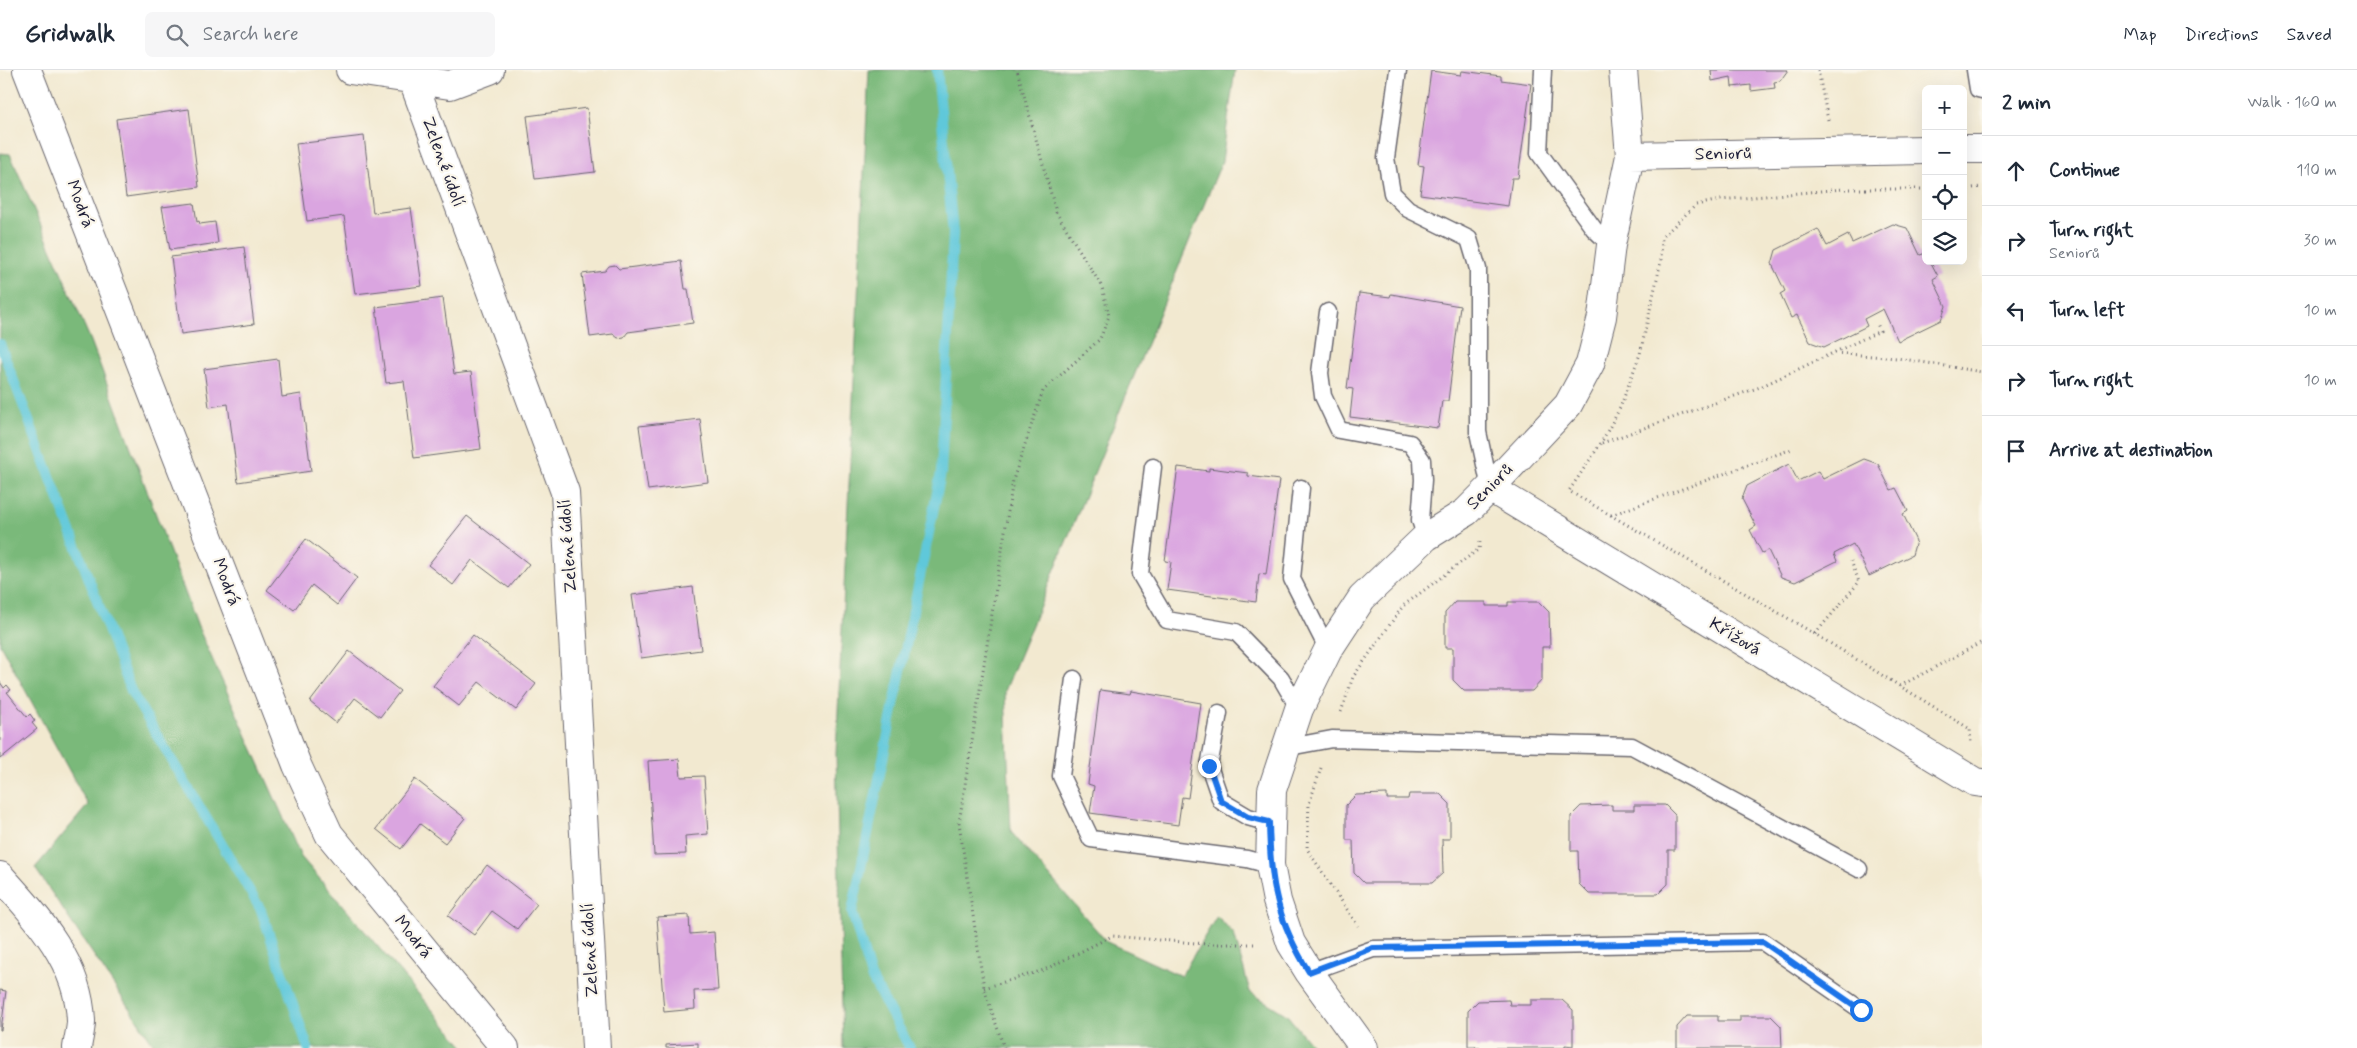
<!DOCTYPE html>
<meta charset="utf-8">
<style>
:root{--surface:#fff;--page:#f6f6f7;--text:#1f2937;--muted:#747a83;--line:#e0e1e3}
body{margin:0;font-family:Mynerve,sans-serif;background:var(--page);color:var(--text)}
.controls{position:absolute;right:15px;top:15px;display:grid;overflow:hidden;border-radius:8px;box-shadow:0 5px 20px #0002}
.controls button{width:45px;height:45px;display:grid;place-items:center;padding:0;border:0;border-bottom:1px solid var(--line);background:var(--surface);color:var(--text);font:25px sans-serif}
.stop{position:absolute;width:15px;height:15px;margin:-11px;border:4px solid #1a73e8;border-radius:50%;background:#fff}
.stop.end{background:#1a73e8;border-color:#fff;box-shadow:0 1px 5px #0008}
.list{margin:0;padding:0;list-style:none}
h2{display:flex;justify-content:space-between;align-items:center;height:65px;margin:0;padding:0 20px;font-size:21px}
h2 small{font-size:16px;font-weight:400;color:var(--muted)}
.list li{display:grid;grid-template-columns:32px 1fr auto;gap:15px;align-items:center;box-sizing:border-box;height:70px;padding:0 20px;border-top:1px solid var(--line)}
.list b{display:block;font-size:19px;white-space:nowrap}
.list p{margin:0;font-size:16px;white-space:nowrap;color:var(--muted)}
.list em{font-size:16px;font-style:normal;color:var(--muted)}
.icon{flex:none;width:28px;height:28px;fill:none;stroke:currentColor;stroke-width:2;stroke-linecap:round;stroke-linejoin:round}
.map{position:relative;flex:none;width:1982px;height:978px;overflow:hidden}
header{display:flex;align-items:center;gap:30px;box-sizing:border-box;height:70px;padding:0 25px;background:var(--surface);border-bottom:1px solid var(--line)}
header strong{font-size:24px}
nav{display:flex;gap:28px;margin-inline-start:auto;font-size:18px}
.search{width:350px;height:45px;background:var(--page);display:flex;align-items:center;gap:12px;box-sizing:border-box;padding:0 18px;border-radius:8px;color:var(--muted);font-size:19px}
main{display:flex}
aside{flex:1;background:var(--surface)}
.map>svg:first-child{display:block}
.forest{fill:#7ab97a;stroke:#4e6e5a}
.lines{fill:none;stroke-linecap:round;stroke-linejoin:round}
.stream{stroke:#5fc8da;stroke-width:10}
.building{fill:#daa5e0}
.service-casing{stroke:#6b686f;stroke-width:19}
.minor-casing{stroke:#6b686f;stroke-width:30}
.path{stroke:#6b686f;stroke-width:3;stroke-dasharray:1 4;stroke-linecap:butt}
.service{stroke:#fff;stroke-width:16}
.minor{stroke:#fff;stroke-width:28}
.route{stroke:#1a73e8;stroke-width:6}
.labels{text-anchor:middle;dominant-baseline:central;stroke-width:4.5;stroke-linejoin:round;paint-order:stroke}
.street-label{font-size:18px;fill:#22223b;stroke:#fbf7ec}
</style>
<header>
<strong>Gridwalk</strong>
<div class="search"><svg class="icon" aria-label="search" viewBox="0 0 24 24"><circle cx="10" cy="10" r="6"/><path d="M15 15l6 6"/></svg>Search here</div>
<nav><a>Map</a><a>Directions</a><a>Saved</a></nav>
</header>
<main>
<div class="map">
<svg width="1982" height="978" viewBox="0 0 1982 978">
<rect width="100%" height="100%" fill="#fbf7ec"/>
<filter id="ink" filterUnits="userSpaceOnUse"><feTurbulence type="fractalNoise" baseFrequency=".02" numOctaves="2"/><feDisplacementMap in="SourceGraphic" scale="10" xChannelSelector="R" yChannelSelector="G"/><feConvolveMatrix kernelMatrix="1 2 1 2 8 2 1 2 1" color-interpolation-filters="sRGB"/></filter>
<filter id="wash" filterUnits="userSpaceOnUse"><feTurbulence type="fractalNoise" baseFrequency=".0096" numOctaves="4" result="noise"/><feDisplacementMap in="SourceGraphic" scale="20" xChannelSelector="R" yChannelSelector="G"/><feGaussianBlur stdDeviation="1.12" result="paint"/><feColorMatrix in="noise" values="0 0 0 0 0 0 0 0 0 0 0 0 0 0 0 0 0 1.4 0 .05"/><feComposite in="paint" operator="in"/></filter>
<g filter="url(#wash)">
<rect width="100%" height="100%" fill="#f2e9d0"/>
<path class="forest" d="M869,0H1235L1222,91L1005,621L1011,762L1107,872L1181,906L1217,846L1234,864L1250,922L1287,945L1314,978H843L836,683Z
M0,83L10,84L91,271L198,557L301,787L465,978H156L35,798L88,735L0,574Z"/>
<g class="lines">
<path class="stream" d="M0,274L132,623L261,840L308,978
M910,978L871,907L852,842L941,403L953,163L937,0"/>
</g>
<g id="blocks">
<path class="building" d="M1711,0H1788L1780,11L1774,12L1775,18L1751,21V15L1732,17L1731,7L1712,11Z
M1431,1L1461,5L1462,1L1501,6V10L1531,14L1518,108H1512L1508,136L1420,124L1424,96L1418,95Z
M587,38L595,102L535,109L527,46Z
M189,39L199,117L126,127L116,49Z
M364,66L373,143L411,138L422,216L355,224L344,146L307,151L296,74Z
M194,133L197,152L199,151L200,154L215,152L218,173L170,180L162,137Z
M1893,154L1907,158L1920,185L1926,183V191H1930L1938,206L1933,209L1946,236L1941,250L1898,271L1883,239L1864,249L1867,256L1824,277L1810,272L1797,245L1791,248L1780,224L1785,221L1772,194L1776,180L1818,159L1827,176L1848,165L1852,173Z
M244,177L254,254L181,264L171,187Z
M681,191L685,219H688L693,253L628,262L624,267L618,268L613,264L590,267L582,204L605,201L609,196L615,195L619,199Z
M1359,223L1390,227L1391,224L1460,236L1448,331H1442L1438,358L1350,347L1353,319L1347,318Z
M443,228L454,304L471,302L481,379L414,388L404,311L386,313L376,237Z
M278,289L282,327L301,324L311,401L238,412L228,334L209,337L204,299Z
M700,349L708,412L648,420L639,356Z
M1864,389L1878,394L1891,420L1896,418L1908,441L1903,444L1916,471L1912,485L1869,506L1853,474L1834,484L1837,491L1795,512L1781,507L1768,480L1762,483L1750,460L1756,456L1742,429L1747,416L1789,394L1798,411L1818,401L1823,409Z
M1178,397L1209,401V398L1248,403V406L1279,410L1266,505L1259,504L1256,532L1167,520L1171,492L1165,491Z
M467,446L529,494L509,518L472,490L453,515L428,495Z
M306,469L357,508L337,535L312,515L294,540L267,520Z
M693,517L701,580L641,588L632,525Z
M1455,532H1486V536H1508V532H1539L1549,542L1550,577H1542V610L1532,621H1464L1453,610V578H1445V543Z
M473,565L536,614L516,640L479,612L459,636L433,616Z
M349,581L400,621L380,647L355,628L336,653L310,632Z
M0,612L4,618L7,615L11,620L7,622L27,647L30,644L35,651L32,653L37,659L0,689Z
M1100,620L1130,624L1131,621L1201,633L1188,728L1182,727L1178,755L1090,743L1094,716L1088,714Z
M679,689L681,707L704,706L708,764L685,766L686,784L654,785L648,691Z
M415,709L465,748L445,773L420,754L401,779L376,759Z
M1387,724V729H1408L1409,724H1440L1450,734V769H1442L1443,803L1432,813H1364L1354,803L1353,770H1346V735L1356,725Z
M1612,735V740H1634V735H1665L1675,745V780H1668V814L1658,824H1589L1579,814L1578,781H1571V746L1581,736Z
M487,795L537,834L517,859L492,841L474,865L448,846Z
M689,845L690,864L714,862L718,920L694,921L695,939L664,942L657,847Z
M0,920L6,921L1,960H0Z
M1509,930L1510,935H1531V930H1562L1573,940V976L1565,975V978H1476V976H1468V941L1478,931Z
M1687,946H1718V951H1740V946H1771L1781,956L1782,978H1677V957Z
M698,973V978H666V975Z"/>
</g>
</g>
<g filter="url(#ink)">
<use href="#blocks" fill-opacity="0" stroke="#6b686f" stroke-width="1"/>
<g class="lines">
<g class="service-casing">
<path id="service" d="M1398,0L1386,88L1392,123L1408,139L1469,169L1478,199V362L1490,418
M1543,0L1539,83L1594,159L1611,175
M1975,0L1978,19L1982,20
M1328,242L1320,303L1323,326L1339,360L1410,373L1422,390L1423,410L1420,450L1426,467
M1153,397L1140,504L1167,550L1236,562L1281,608L1299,639
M1301,418L1292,509L1328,580
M1074,609L1061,706L1091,769L1247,789L1270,795
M1219,643L1209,696L1221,731L1248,747L1269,753
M1284,678L1332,669L1632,676L1859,799
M1309,902L1373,879L1763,872L1861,940"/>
</g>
<g class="minor-casing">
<path id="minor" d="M27,0L297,695L329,764L505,978
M350,0L450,15L490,0
M409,0L565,422L596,978
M1963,79H1982
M1630,86L1926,80
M1490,418L1975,712L1982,713
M0,806C37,847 79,892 81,951C81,960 78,969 77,978
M1364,978L1309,902L1291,873L1277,831L1270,795L1272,720L1299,639L1328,580L1362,528L1426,467L1466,442L1490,418L1568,335L1590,294L1602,247L1611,175L1630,86L1623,0"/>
</g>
<path class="path" d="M1818,0L1828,50
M1926,119H1843L1720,130L1696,135L1662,167L1661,191L1640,284L1620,338L1601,373L1569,421L1815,564L1970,659L1971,672
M1963,119L1982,117
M1835,283L1897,288L1982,302
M1602,373L1760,317L1880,261L1877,253
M1611,445L1792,379
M1815,564L1859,512L1851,491
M1900,616L1982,572
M1341,642L1353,607L1403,536L1479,479L1480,472
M1321,698L1309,734L1307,779L1358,856
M984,918L1044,900L1112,866L1207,874H1257
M1004,978L984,918L959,753L1013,410L1043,321L1100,269L1109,246L1102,217L1056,142L1017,0"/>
<use href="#service" class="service"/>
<use href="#minor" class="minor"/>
</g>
</g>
<g class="lines" filter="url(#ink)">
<path class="route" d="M1209,696L1221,731L1248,747L1269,752C1270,813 1277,850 1309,902L1373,878L1763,872L1861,940"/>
</g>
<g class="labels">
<g class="street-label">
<text transform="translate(1723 84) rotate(-1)">Seniorů</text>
<text transform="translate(443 92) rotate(70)">Zelené údolí</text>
<text transform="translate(80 134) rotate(69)">Modrá</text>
<text transform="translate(1490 417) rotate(-45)">Seniorů</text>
<text transform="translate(568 476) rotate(-94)">Zelené údolí</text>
<text transform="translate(226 512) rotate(69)">Modrá</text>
<text transform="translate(1735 567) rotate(31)">Křížová</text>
<text transform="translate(413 867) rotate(51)">Modrá</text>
<text transform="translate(590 880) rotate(-93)">Zelené údolí</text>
</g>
</g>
</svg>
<div class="controls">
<button>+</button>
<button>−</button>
<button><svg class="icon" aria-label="locate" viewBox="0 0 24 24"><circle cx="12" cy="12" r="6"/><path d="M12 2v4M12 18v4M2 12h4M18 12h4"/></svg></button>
<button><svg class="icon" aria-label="layers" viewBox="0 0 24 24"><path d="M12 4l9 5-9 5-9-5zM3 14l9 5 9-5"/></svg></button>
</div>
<div class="stop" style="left:1861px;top:940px"></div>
<div class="stop end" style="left:1209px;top:696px"></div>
</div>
<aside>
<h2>2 min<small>Walk · 160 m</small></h2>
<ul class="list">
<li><svg class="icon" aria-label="ahead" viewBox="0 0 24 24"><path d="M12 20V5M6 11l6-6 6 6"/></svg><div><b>Continue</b></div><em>110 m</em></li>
<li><svg class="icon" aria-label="right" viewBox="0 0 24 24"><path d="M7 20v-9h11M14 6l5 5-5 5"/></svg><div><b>Turn right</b><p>Seniorů</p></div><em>30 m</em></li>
<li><svg class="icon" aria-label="left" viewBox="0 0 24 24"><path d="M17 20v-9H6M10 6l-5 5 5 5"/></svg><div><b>Turn left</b></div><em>10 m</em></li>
<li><svg class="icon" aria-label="right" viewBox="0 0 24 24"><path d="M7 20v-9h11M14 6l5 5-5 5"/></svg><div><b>Turn right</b></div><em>10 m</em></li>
<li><svg class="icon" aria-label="arrive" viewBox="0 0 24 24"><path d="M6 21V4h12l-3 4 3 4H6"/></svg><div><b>Arrive at destination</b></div></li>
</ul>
</aside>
</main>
